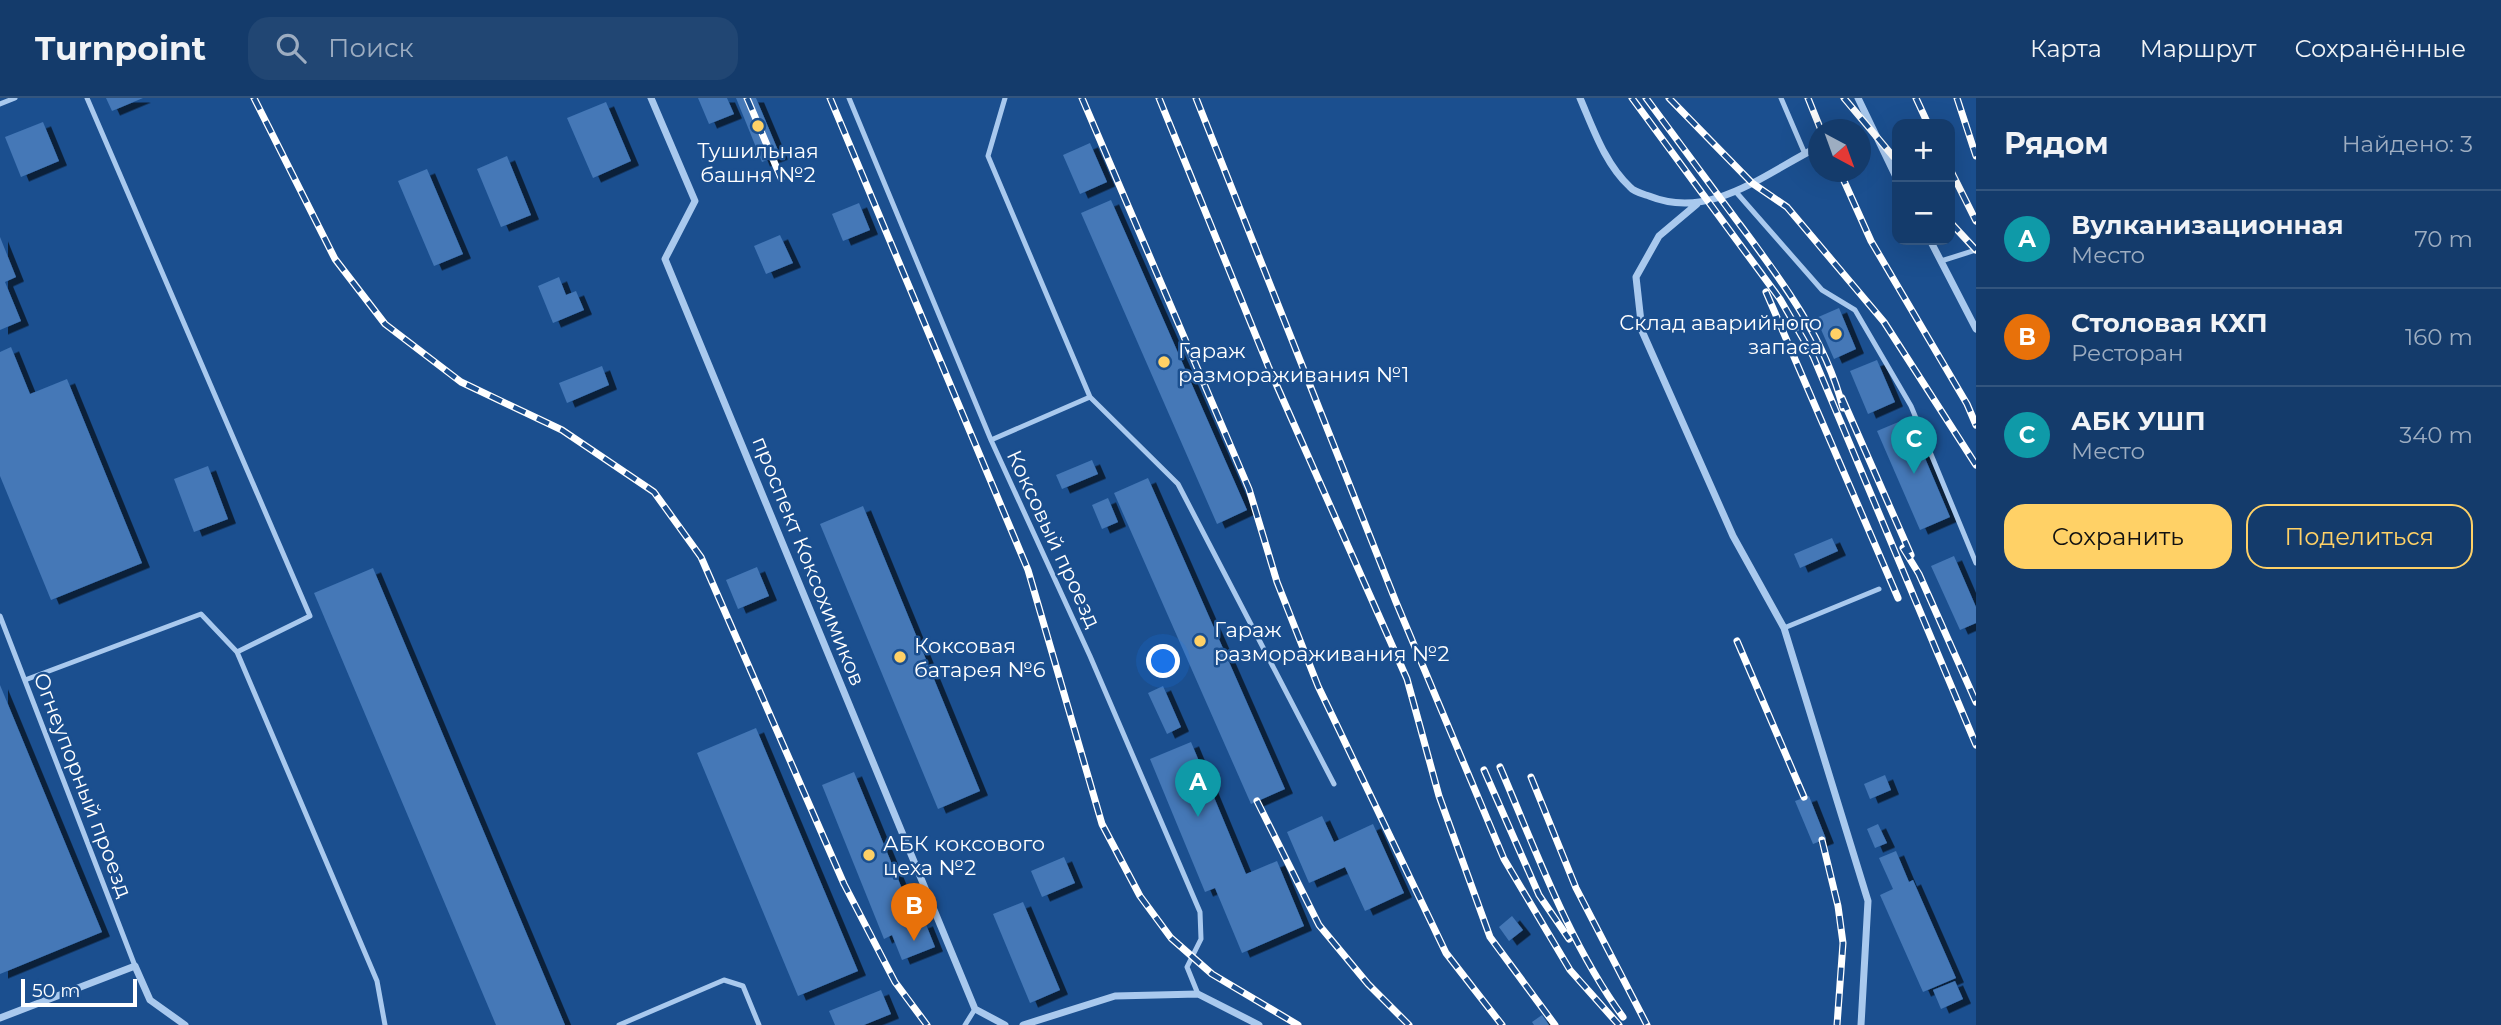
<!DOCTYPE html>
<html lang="ru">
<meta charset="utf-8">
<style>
:root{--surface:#143b6b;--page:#214673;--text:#f1f3f6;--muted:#9dadc1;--line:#33557e;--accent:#ffd166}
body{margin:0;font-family:Montserrat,sans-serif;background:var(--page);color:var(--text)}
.controls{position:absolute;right:21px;top:21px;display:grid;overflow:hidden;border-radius:14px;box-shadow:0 7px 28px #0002}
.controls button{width:63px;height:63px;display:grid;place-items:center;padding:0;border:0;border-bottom:2px solid var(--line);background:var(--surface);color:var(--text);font:35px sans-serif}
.compass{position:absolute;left:1808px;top:21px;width:63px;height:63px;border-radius:50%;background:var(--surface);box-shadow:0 7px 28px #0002;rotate:139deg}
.scale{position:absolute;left:21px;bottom:18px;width:116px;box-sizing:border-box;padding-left:7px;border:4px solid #fff;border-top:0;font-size:19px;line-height:24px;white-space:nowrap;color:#fff;-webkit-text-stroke:5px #1b4f8f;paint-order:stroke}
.you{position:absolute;left:1164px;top:564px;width:24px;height:24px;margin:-18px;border:5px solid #fff;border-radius:50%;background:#1a73e8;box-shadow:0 0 0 10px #1a73e833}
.badge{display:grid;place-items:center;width:46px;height:46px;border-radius:50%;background:var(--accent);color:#fff;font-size:23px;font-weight:700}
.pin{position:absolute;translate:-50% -58px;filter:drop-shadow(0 2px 4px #0008)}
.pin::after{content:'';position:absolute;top:37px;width:24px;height:21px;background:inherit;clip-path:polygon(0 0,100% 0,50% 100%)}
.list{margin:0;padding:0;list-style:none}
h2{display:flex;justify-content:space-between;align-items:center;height:91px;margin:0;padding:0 28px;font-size:30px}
h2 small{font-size:23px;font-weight:400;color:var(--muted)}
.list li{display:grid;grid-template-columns:46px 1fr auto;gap:21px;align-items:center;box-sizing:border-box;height:98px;padding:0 28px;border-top:2px solid var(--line)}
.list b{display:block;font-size:26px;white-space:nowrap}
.list p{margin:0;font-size:23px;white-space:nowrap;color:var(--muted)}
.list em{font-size:23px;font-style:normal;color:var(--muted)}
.actions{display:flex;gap:14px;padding:21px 28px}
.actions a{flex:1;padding:16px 0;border:2px solid var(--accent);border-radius:21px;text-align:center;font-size:24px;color:var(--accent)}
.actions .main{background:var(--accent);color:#111}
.icon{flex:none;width:38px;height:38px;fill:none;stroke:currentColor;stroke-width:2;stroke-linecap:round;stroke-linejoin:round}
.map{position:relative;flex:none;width:1976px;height:927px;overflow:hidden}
header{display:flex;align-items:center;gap:42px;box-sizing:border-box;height:98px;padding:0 35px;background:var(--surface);border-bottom:2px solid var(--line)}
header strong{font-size:33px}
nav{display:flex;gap:38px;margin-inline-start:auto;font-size:24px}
.search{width:490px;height:63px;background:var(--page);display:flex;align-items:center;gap:18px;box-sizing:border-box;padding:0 24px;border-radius:21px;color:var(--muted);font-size:26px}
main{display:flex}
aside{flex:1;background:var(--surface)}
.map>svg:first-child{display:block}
.building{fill:#4478b7;filter:url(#shadow)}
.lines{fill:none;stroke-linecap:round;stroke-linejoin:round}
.lane{stroke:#a9c9ee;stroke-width:5}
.street{stroke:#a9c9ee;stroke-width:7}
.rail-casing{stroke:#fff;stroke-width:7}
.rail{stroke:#1b4f8f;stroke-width:4.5;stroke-dasharray:13;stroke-linecap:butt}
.poi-dot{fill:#ffd166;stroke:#1b4f8f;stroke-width:2.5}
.labels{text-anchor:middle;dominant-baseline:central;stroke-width:5;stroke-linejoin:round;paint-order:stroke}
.poi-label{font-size:21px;fill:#fff;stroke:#1b4f8f;text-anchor:start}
.street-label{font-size:21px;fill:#fff;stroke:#1b4f8f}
</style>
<header>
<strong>Turnpoint</strong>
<div class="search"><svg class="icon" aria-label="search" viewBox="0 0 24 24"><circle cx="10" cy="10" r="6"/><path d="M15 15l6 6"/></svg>Поиск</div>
<nav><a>Карта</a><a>Маршрут</a><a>Сохранённые</a></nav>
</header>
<main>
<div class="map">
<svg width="1976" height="927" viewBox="0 0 1976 927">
<defs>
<filter id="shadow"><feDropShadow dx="8" dy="4.5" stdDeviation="0" flood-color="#0009"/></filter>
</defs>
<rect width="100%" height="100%" fill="#1b4f8f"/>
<path class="building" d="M106,0H143L112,13Z
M698,0H727L734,16L709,26Z
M736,0H756L780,57L762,64Z
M606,4L631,63L593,80L567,20Z
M43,24L59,63L21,79L5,39Z
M1090,45L1107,84L1080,96L1063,57Z
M507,58L531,117L501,129L477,71Z
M427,71L463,156L434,168L398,83Z
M1111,102L1247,412L1217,426L1081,115Z
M859,105L870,132L843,143L832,116Z
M780,137L793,165L766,176L754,148Z
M0,139L16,179L5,184L21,223L0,232Z
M559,179L566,197L576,193L584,212L553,225L538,188Z
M1839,210L1856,251L1834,261L1816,220Z
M11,249L30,296L67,281L142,465L51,502L0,378V254Z
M1877,262L1895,304L1868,316L1850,273Z
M602,268L609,287L567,305L559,285Z
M1908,320L1950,419L1920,432L1877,333Z
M1092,362L1098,376L1062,391L1056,377Z
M208,368L228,421L194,434L174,381Z
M1148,380L1285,691L1251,706L1114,395Z
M1108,400L1118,424L1102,431L1092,407Z
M863,408L980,693L938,711L820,426Z
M1832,440L1838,453L1800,470L1794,456Z
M1954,458L1976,509V525L1960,532L1931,468Z
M757,469L769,498L738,511L726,482Z
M373,470L565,927H496L314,495Z
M0,587L102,834L0,876Z
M1163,588L1181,629L1167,636L1148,595Z
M756,630L858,873L798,898L697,655Z
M1191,644L1246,776L1277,763L1304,828L1242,855L1215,790L1205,794L1150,661Z
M854,674L917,827L925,824L935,849L902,862L892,837L884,841L822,687Z
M1885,677L1891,692L1870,701L1864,686Z
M1809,698L1826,741L1813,746L1795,703Z
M1322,718L1334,744L1373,726L1404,795L1365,813L1345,769L1309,785L1287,734Z
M1878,726L1887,745L1875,750L1867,731Z
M1896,753L1909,784L1913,782L1956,880L1923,894L1880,797L1893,791L1879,760Z
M1064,759L1075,785L1042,799L1031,773Z
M1023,804L1060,892L1030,905L993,816Z
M1512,818L1523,832L1509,843L1499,829Z
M1955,883L1963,901L1941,911L1933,892Z
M881,892L891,916L864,927H835L829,913Z
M1542,917L1549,927H1534L1532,924Z"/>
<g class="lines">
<path class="lane" d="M87,0L310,518L237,554
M849,0L991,342L1090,558L1200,814L1201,841L1187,869L1198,896
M1005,0L988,58L1090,299L1178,386L1334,686
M1781,0L1805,56
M0,6L15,0
M1736,94L1822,192L1855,212L1911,308L1976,465
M1941,163L1976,152
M991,342L1090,299
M0,518L135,868
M1784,530L1879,491
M25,582L201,516L237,554L377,883L385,927
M619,927L724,882L743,888L759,927
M965,927L975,911"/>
<path class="street" d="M651,0L695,103L665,161L975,911L1005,927
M1580,0C1593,30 1605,66 1630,89C1634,94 1643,96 1649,98C1711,123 1765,75 1818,49
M1858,0L1897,81
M1697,106L1659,138L1636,179L1642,233L1733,438L1784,530L1868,803L1861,927
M1930,142L1976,231
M0,920L135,868L150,902L185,927
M1023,927L1115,898L1198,896L1259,927"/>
<g class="rail-casing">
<path id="rail" d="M254,0L335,161L385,226L461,284L562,332L654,394L701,459L844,786L895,884L927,927
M747,0L781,80
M830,0L1028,472L1102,726L1140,798L1171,840L1212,876L1298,927
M1082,0L1249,391L1277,484L1318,588L1446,855L1502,927
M1159,0L1269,270L1407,581L1439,698L1490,839L1555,927
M1196,0L1396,504L1504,761L1570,872L1619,927
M1632,0L1780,201L1813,258L1976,647
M1646,0C1676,40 1705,80 1735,120C1779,179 1824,237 1843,310
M1669,0L1752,85L1787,109L1884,224L1976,367
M1808,0L1821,32
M1844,0L1897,63
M1916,0L1928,26
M1957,0L1976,58
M1950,71L1976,123
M1840,74L1871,143L1967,306L1976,327
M1950,124L1976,152
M1766,194L1898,500
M1842,300L1911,457
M1903,450L1919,476L1976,604
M1737,543L1804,699
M1500,669C1536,753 1569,845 1623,919
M1484,672L1539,797L1569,841
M1531,679L1576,790L1647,927
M1257,703L1319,827L1368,886L1409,927
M1822,742L1838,808L1843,845L1837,927"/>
</g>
<use href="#rail" class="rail"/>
</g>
<g class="poi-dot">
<circle cx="758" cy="28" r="7"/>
<circle cx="1836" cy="236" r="7"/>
<circle cx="1164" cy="264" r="7"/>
<circle cx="1200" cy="543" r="7"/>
<circle cx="900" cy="559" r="7"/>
<circle cx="869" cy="757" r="7"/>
</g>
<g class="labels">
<g class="poi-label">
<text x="758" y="52" text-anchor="middle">Тушильная<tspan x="758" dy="24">башня №2</tspan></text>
<text x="1822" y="224" text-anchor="end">Склад аварийного<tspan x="1822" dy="24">запаса</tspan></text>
<text x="1178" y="252">Гараж<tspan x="1178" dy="24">размораживания №1</tspan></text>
<text x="1214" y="531">Гараж<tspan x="1214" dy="24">размораживания №2</tspan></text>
<text x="914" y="547">Коксовая<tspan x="914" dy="24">батарея №6</tspan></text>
<text x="883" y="745">АБК коксового<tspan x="883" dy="24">цеха №2</tspan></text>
</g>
<g class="street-label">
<text transform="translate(1054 441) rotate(65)">Коксовый проезд</text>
<text transform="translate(809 463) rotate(68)">проспект Коксохимиков</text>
<text transform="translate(83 687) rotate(69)">Огнеупорный проезд</text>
</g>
</g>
</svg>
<div class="controls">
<button>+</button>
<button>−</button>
</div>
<svg class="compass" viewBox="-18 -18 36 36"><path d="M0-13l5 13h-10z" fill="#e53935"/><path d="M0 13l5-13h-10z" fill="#9dadc1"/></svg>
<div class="scale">50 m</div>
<div class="you"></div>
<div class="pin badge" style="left:1198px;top:719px;background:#0f9aa8">A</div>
<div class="pin badge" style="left:914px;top:843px;background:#e8710a">B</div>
<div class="pin badge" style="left:1914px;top:376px;background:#0f9aa8">C</div>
</div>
<aside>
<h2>Рядом<small>Найдено: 3</small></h2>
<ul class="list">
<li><span class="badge" style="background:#0f9aa8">A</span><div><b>Вулканизационная</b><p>Место</p></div><em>70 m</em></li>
<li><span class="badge" style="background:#e8710a">B</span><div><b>Столовая КХП</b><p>Ресторан</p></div><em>160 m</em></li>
<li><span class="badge" style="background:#0f9aa8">C</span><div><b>АБК УШП</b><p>Место</p></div><em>340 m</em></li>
</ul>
<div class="actions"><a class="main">Сохранить</a><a>Поделиться</a></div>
</aside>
</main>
